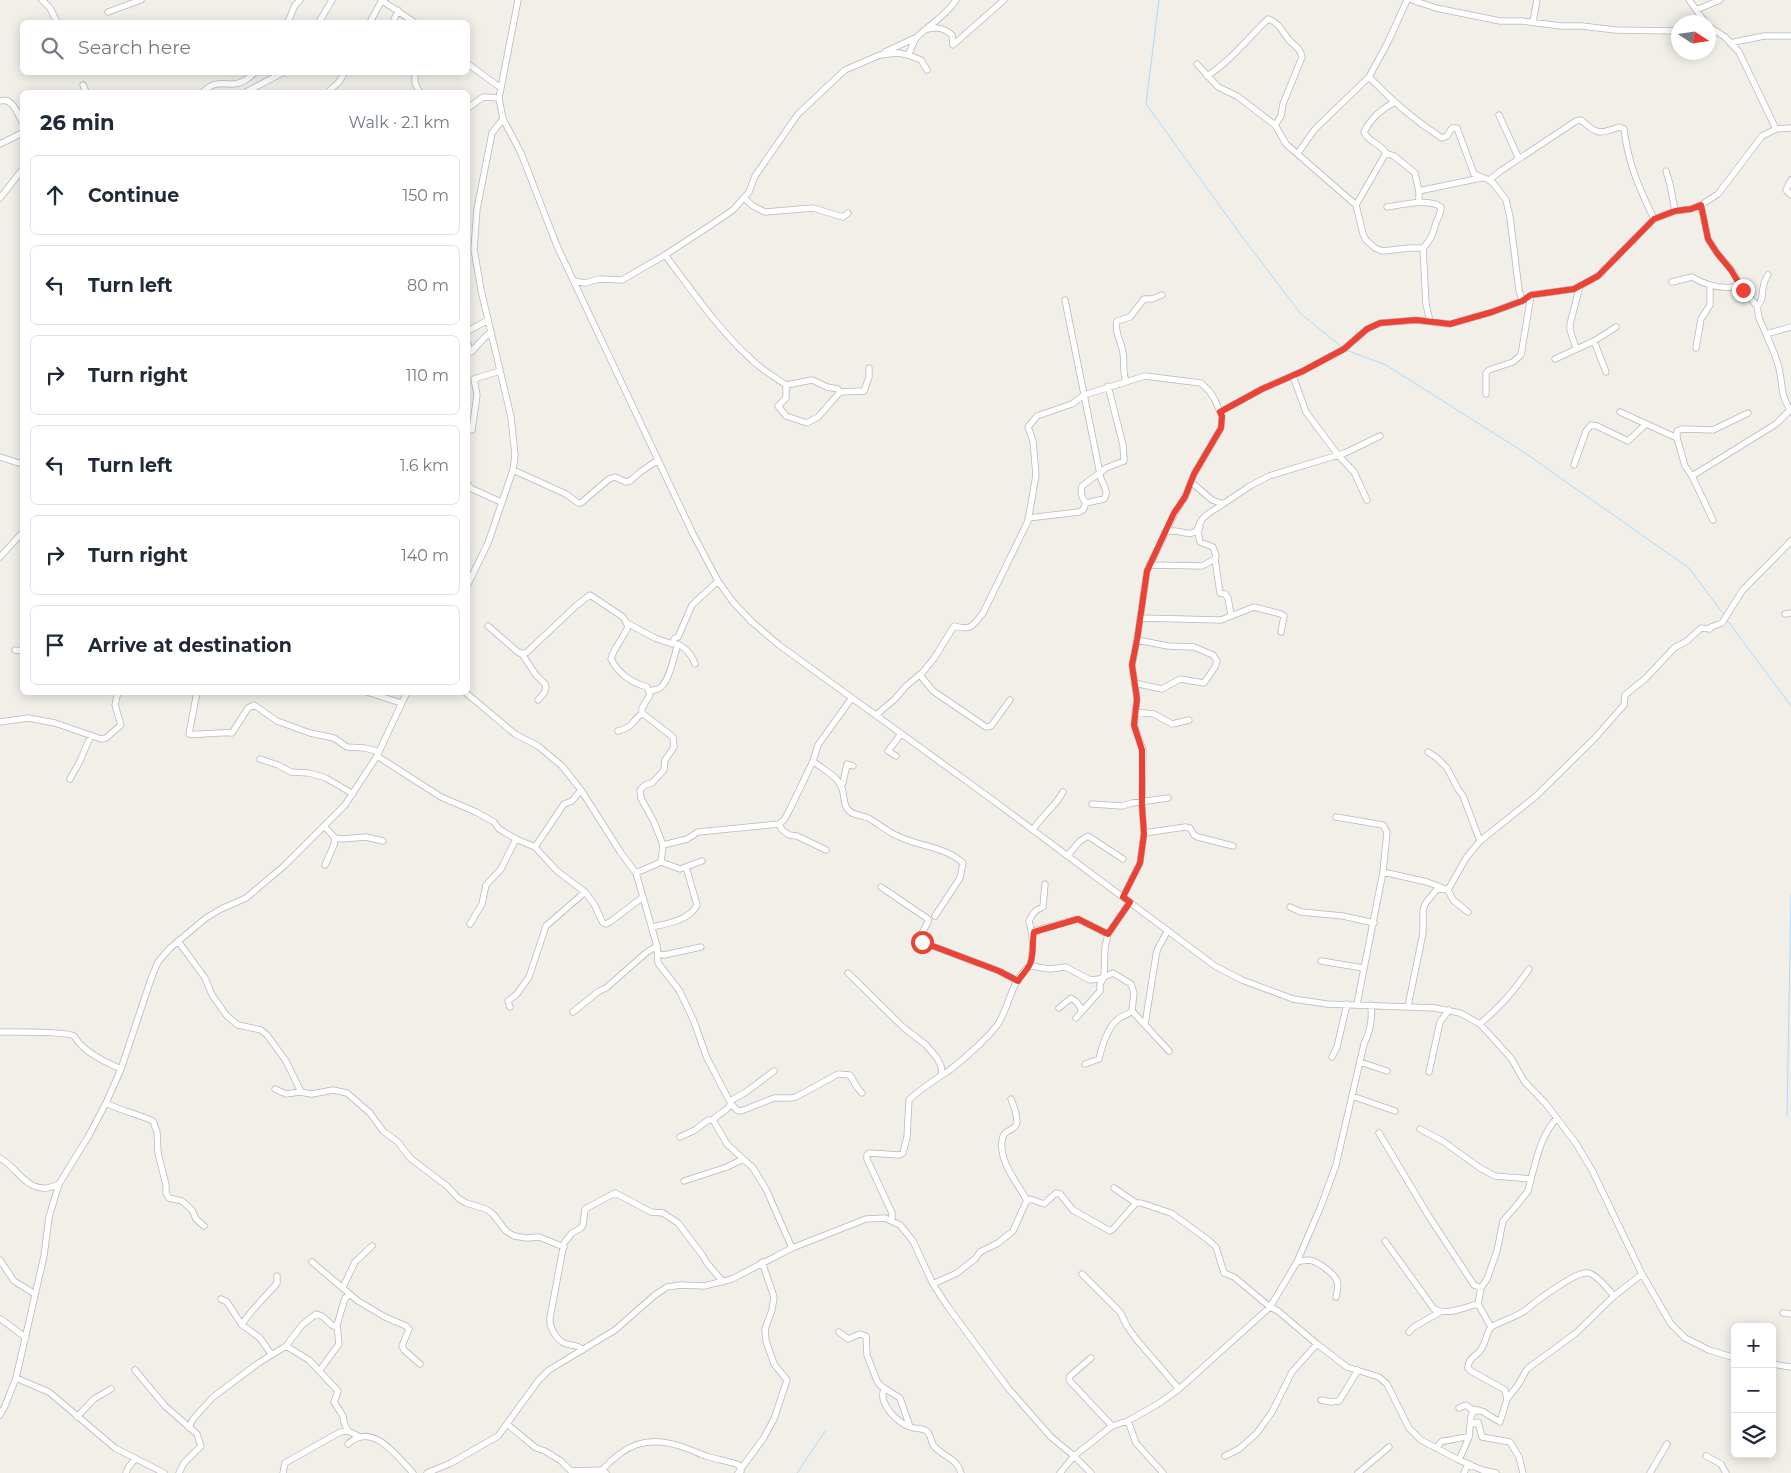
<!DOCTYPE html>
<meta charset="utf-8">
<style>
:root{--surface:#fff;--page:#f6f6f7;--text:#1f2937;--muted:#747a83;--line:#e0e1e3}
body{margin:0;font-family:Montserrat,sans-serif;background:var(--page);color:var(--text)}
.controls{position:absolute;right:15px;bottom:15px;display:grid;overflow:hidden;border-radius:8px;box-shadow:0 2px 12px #0003}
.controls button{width:45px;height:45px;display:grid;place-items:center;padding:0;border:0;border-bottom:1px solid var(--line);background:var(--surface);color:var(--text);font:25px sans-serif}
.compass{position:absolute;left:1671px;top:15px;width:45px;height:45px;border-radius:50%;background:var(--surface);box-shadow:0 2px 12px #0003;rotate:102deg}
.stop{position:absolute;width:15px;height:15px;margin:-11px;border:4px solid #ea4335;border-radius:50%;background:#fff}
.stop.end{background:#ea4335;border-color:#fff;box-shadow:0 1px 5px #0008}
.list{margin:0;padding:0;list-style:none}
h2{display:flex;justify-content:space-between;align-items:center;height:65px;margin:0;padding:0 20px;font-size:21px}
h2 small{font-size:16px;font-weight:400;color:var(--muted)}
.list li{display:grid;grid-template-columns:32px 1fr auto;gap:15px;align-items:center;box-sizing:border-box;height:80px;margin:0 10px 10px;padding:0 10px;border:1px solid var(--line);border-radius:8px}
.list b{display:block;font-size:19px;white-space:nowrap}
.list em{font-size:16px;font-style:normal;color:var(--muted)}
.icon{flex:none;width:28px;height:28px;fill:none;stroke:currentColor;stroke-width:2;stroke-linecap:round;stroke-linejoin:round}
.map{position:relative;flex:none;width:1791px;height:1473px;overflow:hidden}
.search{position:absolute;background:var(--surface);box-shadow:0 2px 12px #0003;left:20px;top:20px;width:450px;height:55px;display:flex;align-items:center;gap:12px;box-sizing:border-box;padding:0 18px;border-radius:8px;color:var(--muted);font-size:19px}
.panel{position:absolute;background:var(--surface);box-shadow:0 2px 12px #0003;left:20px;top:90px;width:450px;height:605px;border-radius:8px}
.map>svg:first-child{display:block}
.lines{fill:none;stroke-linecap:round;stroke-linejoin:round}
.stream{stroke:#aadaff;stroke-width:1}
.minor-casing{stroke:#b5b8bc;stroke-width:7}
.minor{stroke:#fff;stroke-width:5.5}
.route{stroke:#ea4335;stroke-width:6}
</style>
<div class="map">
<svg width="1791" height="1473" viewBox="0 0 1791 1473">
<rect width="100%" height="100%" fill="#f1efe8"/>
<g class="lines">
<path class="stream" d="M1159,0L1146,104L1243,238L1301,314L1343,348
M1346,350L1386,365L1522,451L1689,568L1724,615
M1727,620L1791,706
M1787,1116L1791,895
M797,1473L826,1430"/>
<g class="minor-casing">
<path id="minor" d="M42,0L50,8L57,22
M381,0L414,22
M518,0L499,98L503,119L521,153L557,246L693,534L718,581L733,602L752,622L779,645L990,798L1215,966L1242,980L1293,999L1327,1004L1435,1008L1460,1013L1480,1024L1511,1058L1524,1081L1546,1104L1575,1142L1592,1170L1642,1274L1671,1324L1685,1338L1709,1350L1735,1358
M1412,0L1436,8L1500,21H1522L1561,26H1582L1615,30L1678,31
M1689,0L1705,22
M1696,10L1720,0
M108,12L141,0
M288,22L295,5L300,0
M319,22L332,0
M370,22L382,0
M393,22L398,10
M1533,22L1537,0
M1708,26L1725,37L1739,52L1776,129
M928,29C938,27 944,28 952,35L953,45L1004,0
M1730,43L1764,36H1791
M885,52L915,38
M908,55L921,60L927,70
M468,64L501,88
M1197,64L1218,87L1237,96L1275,125L1286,144L1356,205L1363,234L1366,240L1375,248L1382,251L1410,248H1423L1426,304L1430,321
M415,72V83L419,91
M1207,76C1231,61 1248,38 1268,19C1279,22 1283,33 1289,40C1295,46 1300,48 1302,57L1283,104L1281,116L1275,125
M1369,77L1388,42L1407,0
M83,85L86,92
M203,92C215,81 218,84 233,84C241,84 250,78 255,72
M246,92L284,72
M328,92L339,82L345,72
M0,101C12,97 17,112 22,122
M468,108L483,97L499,98
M1499,115L1519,159
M0,144L22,133
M1298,153L1315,129L1369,77C1391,100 1415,121 1442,138L1447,136L1452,128H1457L1474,174L1489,180L1494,184L1506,200L1510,217L1519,290L1522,301
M1386,153L1394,156L1415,173L1419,192
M1666,171L1670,184L1675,211
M1489,180L1502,170L1576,121L1581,120C1597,135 1600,134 1619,127L1624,129C1628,163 1639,188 1654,219
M1791,180L1786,190L1791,195
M0,198L22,170
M744,198L753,206L765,212L813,208L843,217L848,213
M1419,202V192L1423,190L1481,178
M1356,205L1386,153C1381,144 1368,142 1364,132C1371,118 1381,109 1395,102
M1701,205L1708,239L1717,253L1731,269L1743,289L1757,306L1759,318L1766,334L1791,327
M1387,207C1401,205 1429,198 1441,207C1441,214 1438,217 1436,223C1433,233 1431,240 1423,248
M665,255C691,289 720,332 752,360C762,370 775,377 786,385V398L778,406L786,416L807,423L818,417L840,392L864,391L869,377V368
M574,281L585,283L599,279L622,280L665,255L711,225L733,210L749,192L755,176L798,114L845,70L880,55L898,53L908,55C912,49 913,41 917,37C930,24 946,16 956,0
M1672,282L1692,277C1707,286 1723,290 1741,286
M1757,306C1766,299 1759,287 1768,275
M468,331L488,320
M1766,334C1771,345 1776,356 1779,368C1783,386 1780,393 1790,410
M1594,341L1606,372
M468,344L469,352H471L486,336L491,332
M1576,348L1570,330V324L1580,286
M1696,348L1701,319L1710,305V286
M1555,359L1594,341L1616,327
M1293,376L1306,412L1338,455L1354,472L1367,500
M1126,381C1122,371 1125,363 1123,353C1122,342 1114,333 1117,321L1130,317L1144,299H1152L1162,295
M786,385L812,380L827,387L838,389L840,392
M1486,394V373L1489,370L1513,362L1521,355L1531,295
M1220,412L1262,389L1303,371L1344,349L1367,329L1380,323L1416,320L1450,324L1492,312L1522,301L1531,295L1574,289L1598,276L1654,219L1675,211L1691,209L1701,205L1718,194L1762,136L1776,129L1791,128
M1620,412L1677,438L1685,466L1692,476L1713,520
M472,430L477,395L474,379L500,371
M1677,438V431L1682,429L1713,430L1748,413
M0,457L22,464
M1574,465L1586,431L1591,425L1597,426L1628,441L1646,424
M513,470L566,494L578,503H581L609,479L615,477L626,482L630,481L639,473L658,460
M1692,476L1776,424L1791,409
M1191,482L1212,500L1223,504L1250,486L1269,476L1345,453L1380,436
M468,484L470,488L501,502
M1086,503C1082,499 1080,492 1082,486L1106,468L1124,461L1123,445L1108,386
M1028,518L1079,512L1083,510L1086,503L1104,499C1109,493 1104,486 1101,479L1065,300
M1165,532C1178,528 1183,535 1192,533C1199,531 1198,526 1201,521C1205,514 1216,509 1223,504
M0,557L22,533
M1215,559L1220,593L1225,594L1228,598L1231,615
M1149,565L1202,566L1215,559L1216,556L1213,547L1200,542L1198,532L1200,527
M468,584L488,543L513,470L515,455L511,417L481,290L474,249L477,209L492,133L503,119
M1785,614L1791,613
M1140,618L1221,620L1254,607L1281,614L1284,616L1281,632
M627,623L655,638L672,644L675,638L678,637L692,605L718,581
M488,626L519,653H526L577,605L590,595L623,617L628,626C624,638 614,647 611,659C619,674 630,682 647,687L650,695L642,708V713L673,737L674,747L665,760L664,770L652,783L645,785L640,790L641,798L654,822L663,845
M675,644C684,645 692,655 695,664
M15,650L22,651
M522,654L536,675L545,684L546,688L544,693L538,700
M920,675L933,691L986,727L991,726L1010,700
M1134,683L1162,689L1180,679L1204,683L1215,667L1217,661L1213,655L1194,647L1168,646L1137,640
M650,691C652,690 655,690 658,689C669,685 674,655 678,644
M197,692L189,734C204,735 217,732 232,733L248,708L254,705L277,721L310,733L334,738L347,747L365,748L379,752
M367,692L401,703
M465,692L515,734L538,746L562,766L581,790L621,853L636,873L657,946L658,963L679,990L693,1019L707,1058L731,1104C727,1112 718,1113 713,1120L727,1144L753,1168L766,1189L792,1248
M1135,712L1154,714L1172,724L1189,720
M876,715L895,699L906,686L923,672L935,657L954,626C971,631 973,626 983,613L1028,521L1036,475L1033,441L1028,427L1037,416L1072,404L1084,395L1145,376L1201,383L1210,392L1215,400L1222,416L1221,428L1194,474L1185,497L1175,513L1147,571L1137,640L1132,665L1137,699L1134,725L1143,750L1142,807L1144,833L1140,863L1123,897
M0,722L28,718L55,723L101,739L106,738L121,725L115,705L118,692
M618,731C635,727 633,718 642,714
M1428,752L1437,758L1447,768L1458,789L1463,796L1480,841
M377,756L441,797L476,812L494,822L499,829L516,839L535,847
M896,756L888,751L901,734
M260,759L278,765L291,772L309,773L326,778L353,794
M813,761C821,768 837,776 841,786C846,796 841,806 852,813C858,816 865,816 870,819C880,825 889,833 900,837C921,847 946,847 963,863L960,878L935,916
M70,779L80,761L91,735
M840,783H843L847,764L853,766
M581,790L572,801L564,804L535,847L557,871L585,892L594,904L603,923L606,924L610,922L643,897
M1092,804L1122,806L1132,803L1168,798
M1336,817L1383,825L1387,832L1383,872
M779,824L782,830L789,835L797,836L826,850
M324,826L335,838L342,839L366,837L383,841
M1033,830C1041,816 1055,807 1063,792
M1144,833L1185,827L1190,828L1194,835L1198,837L1233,846
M1067,856L1080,841L1088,836L1123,859
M661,862L680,869L702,861
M325,865L334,845L335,838
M636,873L661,862L663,845L687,839L698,832L779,824L784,820L790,809L813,761L818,745L851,699
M881,887L928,919V922L919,939L922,942L999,971L1018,981
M1290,907L1301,912L1343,916L1374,923
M470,924L482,904L486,885L501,869L516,839
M652,927C667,924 690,920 697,905L686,867
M1034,931L1078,919L1108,934
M178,941L205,978L212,995L227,1016L238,1025L261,1030L267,1035L286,1061L301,1092
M658,954L664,955L701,947
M1321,961L1363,968
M1030,966C1034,949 1033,937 1029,921C1033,913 1035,910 1043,907L1045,884
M848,973L903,1027L926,1045L937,1058L941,1066L942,1074
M1357,1004L1383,872L1427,882L1448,890L1453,900L1468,912
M1408,1006L1423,933V911L1425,904L1437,889L1448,890L1466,858L1480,841L1535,797L1594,739L1624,705L1625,695L1646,678L1674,648L1687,641L1701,628L1710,629L1711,627L1722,623L1742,591L1791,541
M510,1007L508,1001L517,994L529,977L546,926L585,892
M1059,1008L1071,998C1076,1001 1080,1004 1081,1010
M573,1012L599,991L606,988L647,952L657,946
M1076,1018L1100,991V984L1104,977L1113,973L1131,984L1134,993L1132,1011L1169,1051
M1480,1024C1501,1005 1513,993 1529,969
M1145,1025L1156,955L1158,948L1167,932
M0,1032C12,1032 67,1031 74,1036C76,1038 78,1043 81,1045C92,1056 107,1063 121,1069
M1332,1057L1337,1047L1347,1004
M1360,1062L1387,1071
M1085,1064L1099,1059C1102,1046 1107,1028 1118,1019C1123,1015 1128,1015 1132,1011
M1429,1072L1440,1022L1449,1010
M275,1089L286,1094L299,1092L312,1094L333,1090L347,1093L370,1113L383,1131L398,1142L410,1158L447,1186L458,1198L466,1203L486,1209L493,1214L506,1231L514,1236L527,1238L539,1237L564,1247
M1352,1096L1395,1111
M1011,1099C1028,1140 1003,1122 1002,1141C999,1163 1018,1183 1027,1201
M730,1101L746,1092L774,1071
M106,1103C121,1111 138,1114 153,1121L157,1132L158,1153L166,1185V1193L169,1198L182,1201L192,1210L196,1219L204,1226
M731,1104L737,1110L741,1111L774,1098H790L796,1097L838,1074L850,1075L857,1087L862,1093
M1420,1129L1444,1142L1480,1168L1495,1176L1531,1179C1537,1157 1541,1136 1556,1119
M1379,1133L1428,1215L1474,1285L1481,1288L1487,1279L1497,1251L1503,1221L1516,1206L1528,1191L1531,1179
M680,1137L695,1130L708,1120H713
M0,1158C15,1166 24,1187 43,1188C48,1189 54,1186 59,1184
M684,1181L727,1167L743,1159
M1114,1188L1136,1203
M892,1221V1213L867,1159V1155L869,1153L899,1155L903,1153L907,1137L909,1100C921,1088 936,1079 950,1070C964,1059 988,1038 998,1024C1009,1007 1012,978 1030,966L1050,969L1066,967L1090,980L1099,979L1104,977L1105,947L1108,934L1130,902
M1385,1241L1434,1309C1447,1316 1465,1307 1478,1304L1481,1288
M0,1260L14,1281L35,1294
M312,1262L358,1301L385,1317L406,1326L409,1329L402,1346L404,1350L420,1364
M1297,1262C1301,1261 1305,1260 1309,1260C1317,1261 1334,1273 1337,1281C1339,1286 1337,1292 1336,1297
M1082,1274L1120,1312L1127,1326L1137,1340L1179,1389
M933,1284L957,1273L975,1259L980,1252L998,1243L1013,1231L1026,1202L1030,1199L1044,1204L1056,1193L1060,1194L1073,1210L1110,1231L1113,1229L1136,1203H1141L1171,1213L1207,1239L1216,1247L1224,1273L1234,1277L1270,1307L1297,1262L1321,1206L1336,1165L1364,1044C1371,1030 1372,1019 1371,1005
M343,1287L355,1262L372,1246
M221,1299L227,1302L242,1325L260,1338L271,1354
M1478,1304L1491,1327
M1783,1313L1791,1314
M1,1319L26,1338
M242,1325C248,1312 267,1296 277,1283V1276
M839,1332L848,1339L860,1334L866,1336L867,1355L877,1381L881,1386L900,1398L910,1427
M1409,1332L1414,1327L1440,1312
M286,1346L309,1360L338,1391L334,1402L343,1416L344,1423L348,1431
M583,1350C578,1344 571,1346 564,1343C556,1339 549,1327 550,1318L564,1243L572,1233L581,1228L583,1225L585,1209L615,1193L651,1212L663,1213L678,1223L703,1256L707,1263L723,1282
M1091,1358L1070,1376L1069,1380L1112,1426
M1772,1364L1791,1367
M135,1370L165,1406L197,1434L201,1446L184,1463L179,1473
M320,1370L339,1344L337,1325
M16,1378L49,1392L115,1448L164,1473
M884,1389C878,1404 897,1422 910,1427C915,1429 920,1428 925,1430C932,1433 930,1442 934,1446C943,1457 957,1458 961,1473
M1507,1399L1505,1390L1471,1371L1468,1368C1468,1358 1475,1357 1480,1351C1486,1343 1486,1334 1491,1327C1502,1321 1516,1317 1526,1310C1535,1302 1577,1270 1589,1273C1598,1276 1608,1289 1614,1296
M1321,1400L1331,1402L1339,1401L1358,1370
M1459,1408L1466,1405L1471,1409L1478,1410
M0,1415L5,1406L16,1378L44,1256L49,1217L59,1184L88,1137L106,1103L121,1069L151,979L158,962L170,948L206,918L221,909L246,898L284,866L345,805L377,756L407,692
M77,1417L94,1399L111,1389
M1128,1421L1136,1443L1163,1473
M507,1424L536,1448L545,1451L561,1461L571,1471L602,1470L606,1473
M1471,1424L1478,1422L1482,1437L1510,1442L1519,1457L1523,1473
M189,1428L193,1419L213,1397L257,1364L286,1346L302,1325L316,1314L322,1316L333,1326L337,1325L345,1298L350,1295
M348,1444C372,1421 397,1456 413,1473
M1436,1448L1442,1441C1451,1441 1459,1437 1469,1437
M1225,1456L1239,1449L1257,1433L1272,1412L1292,1372L1317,1344
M1706,1456L1721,1464L1726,1473
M602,1470C625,1445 646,1435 680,1446C690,1449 699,1454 709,1457C719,1460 729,1461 739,1465L741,1471
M126,1473L128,1468L135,1459
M283,1473L285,1463L340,1432L348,1431L360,1437
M427,1473L451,1463L498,1436L538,1381L549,1370L615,1330L655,1295L667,1287L681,1285L704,1286L732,1279L792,1248L866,1219L885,1218L900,1225L913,1241L933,1284L948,1307L1008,1388L1051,1437L1074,1456L1091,1473
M738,1473L763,1439L774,1419L787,1380L774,1364L766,1341L765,1329L772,1310L774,1297L762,1262
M1060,1473L1074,1456L1112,1426L1128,1421L1158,1404L1179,1389L1270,1307L1278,1311L1317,1344L1347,1367L1379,1377L1387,1384L1409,1428L1421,1440L1459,1460
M1358,1473L1389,1447
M1464,1473L1466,1468L1471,1465
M1496,1473L1482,1470L1459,1460L1469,1437L1471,1416L1474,1411H1482L1500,1422L1507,1399L1518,1385L1527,1369L1576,1333L1614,1296L1642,1274
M1650,1473L1667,1444"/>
</g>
<use href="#minor" class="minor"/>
</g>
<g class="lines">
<path class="route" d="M922,942L999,971L1018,981C1021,976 1028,969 1030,964C1034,955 1032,941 1034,932L1078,919L1108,934L1130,902L1123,897L1140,863L1144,834L1142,806V750L1134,725L1137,699L1132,665L1137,640L1147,571L1174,513L1185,497L1194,474L1221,428L1222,416L1220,412L1262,389L1303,371L1344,349L1367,329L1380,323L1416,320L1450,324L1492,312L1522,301L1531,295L1574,289L1598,276L1654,219L1675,211L1691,209L1701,205L1708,239L1717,253L1731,270L1743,290"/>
</g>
</svg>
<div class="controls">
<button>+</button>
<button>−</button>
<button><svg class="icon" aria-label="layers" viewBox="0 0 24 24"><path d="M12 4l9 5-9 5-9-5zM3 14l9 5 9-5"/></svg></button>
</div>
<svg class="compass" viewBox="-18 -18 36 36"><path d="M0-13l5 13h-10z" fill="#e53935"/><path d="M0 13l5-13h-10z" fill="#747a83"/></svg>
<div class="stop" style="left:922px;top:942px"></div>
<div class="stop end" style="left:1743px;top:290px"></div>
<div class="search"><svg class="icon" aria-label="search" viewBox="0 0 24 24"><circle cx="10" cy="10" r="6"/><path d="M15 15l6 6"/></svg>Search here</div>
<section class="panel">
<h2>26 min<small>Walk · 2.1 km</small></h2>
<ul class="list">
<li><svg class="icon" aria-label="ahead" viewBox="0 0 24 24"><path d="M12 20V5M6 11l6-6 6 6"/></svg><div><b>Continue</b></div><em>150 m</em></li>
<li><svg class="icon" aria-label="left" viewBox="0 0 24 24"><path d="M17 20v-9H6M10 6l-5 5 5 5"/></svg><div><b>Turn left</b></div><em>80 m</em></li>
<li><svg class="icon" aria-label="right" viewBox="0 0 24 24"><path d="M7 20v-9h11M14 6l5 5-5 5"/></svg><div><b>Turn right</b></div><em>110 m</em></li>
<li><svg class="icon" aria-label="left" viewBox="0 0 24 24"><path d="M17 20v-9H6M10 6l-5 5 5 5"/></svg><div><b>Turn left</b></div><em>1.6 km</em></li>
<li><svg class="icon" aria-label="right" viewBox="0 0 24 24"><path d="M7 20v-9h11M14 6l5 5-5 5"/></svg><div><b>Turn right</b></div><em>140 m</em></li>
<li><svg class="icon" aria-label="arrive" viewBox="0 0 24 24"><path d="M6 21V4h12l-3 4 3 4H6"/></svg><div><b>Arrive at destination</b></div></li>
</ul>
</section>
</div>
